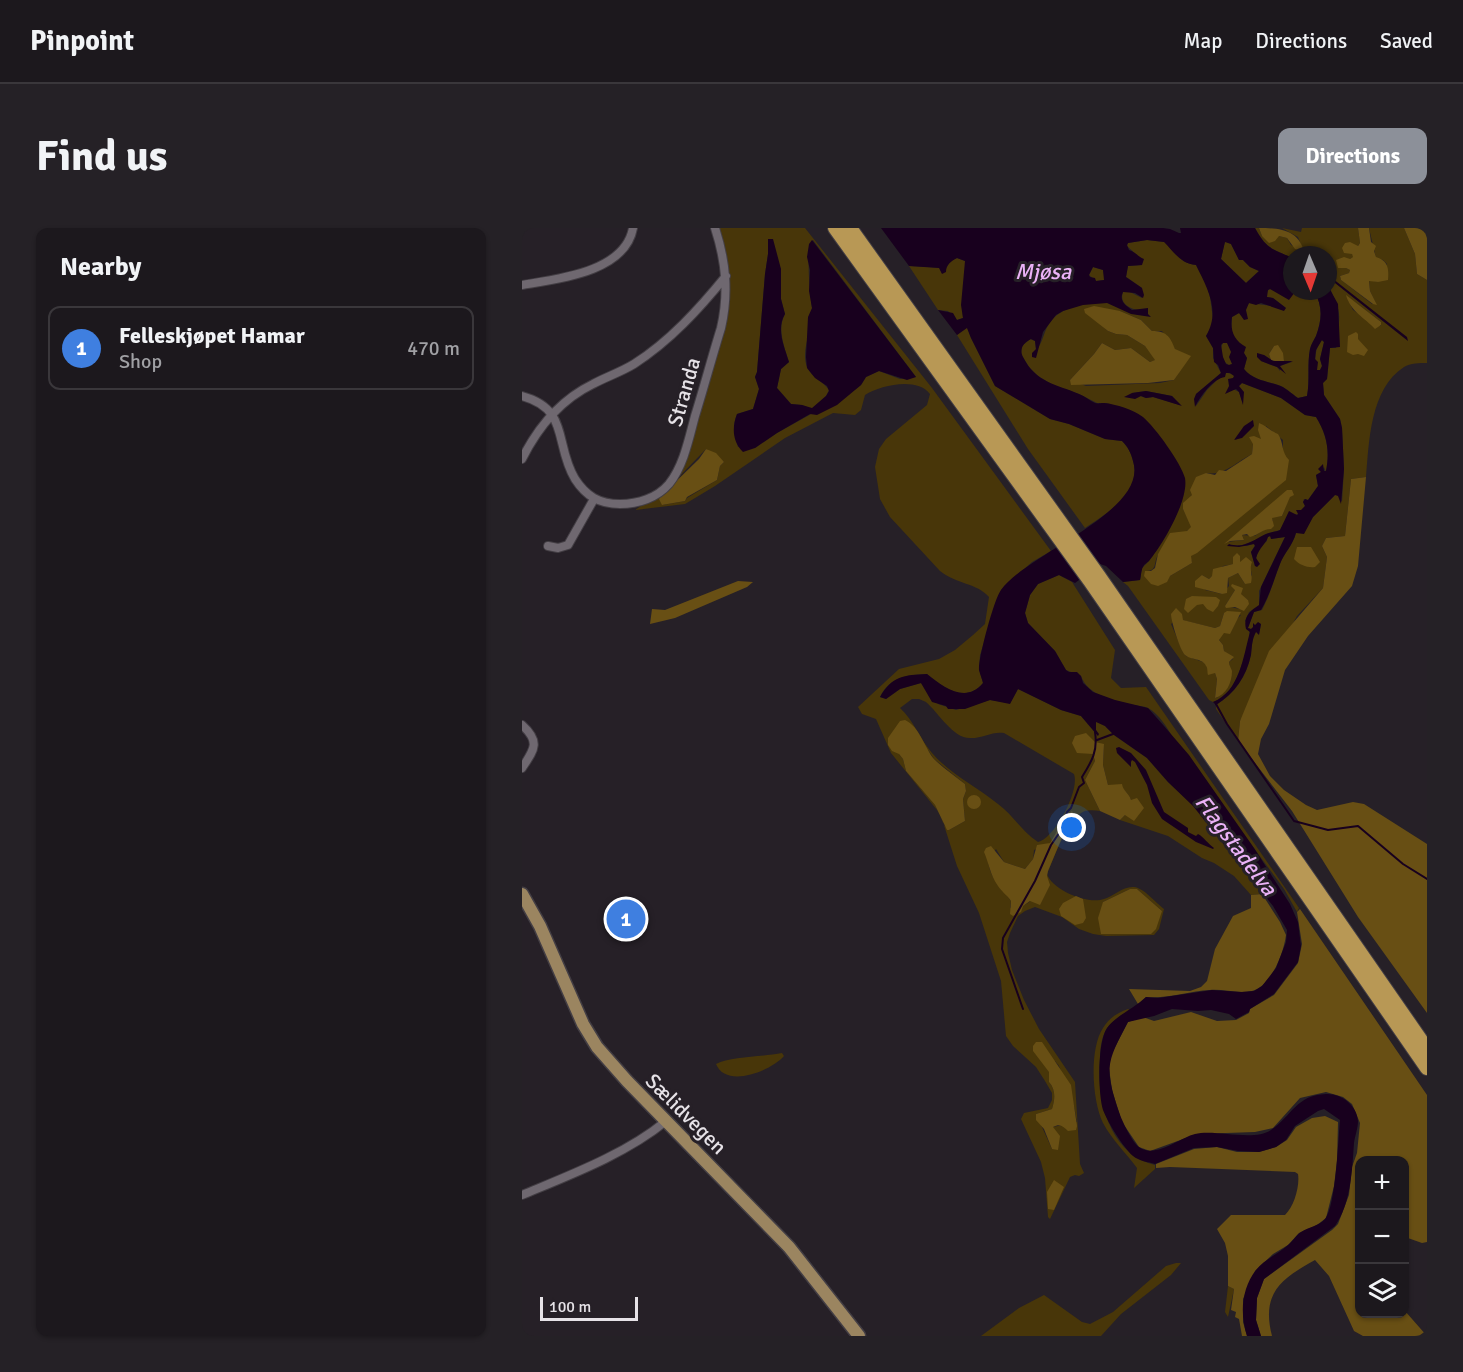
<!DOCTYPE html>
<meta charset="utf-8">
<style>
:root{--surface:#1c181d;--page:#252126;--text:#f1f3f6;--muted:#a0a0a4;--line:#3a373b;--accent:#8c9099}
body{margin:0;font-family:Signika,sans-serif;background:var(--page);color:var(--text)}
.controls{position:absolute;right:18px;bottom:18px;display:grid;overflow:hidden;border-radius:12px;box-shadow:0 2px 4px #0004}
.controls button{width:54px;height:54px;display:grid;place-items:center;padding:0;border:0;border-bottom:2px solid var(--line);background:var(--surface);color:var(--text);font:30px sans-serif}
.compass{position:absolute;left:761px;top:18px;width:54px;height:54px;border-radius:50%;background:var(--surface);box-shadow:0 2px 4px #0004;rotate:178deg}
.scale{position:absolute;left:18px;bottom:15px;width:98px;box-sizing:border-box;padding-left:6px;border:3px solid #e6e2e7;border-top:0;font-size:16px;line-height:21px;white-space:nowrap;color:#e6e2e7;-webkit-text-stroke:4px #262027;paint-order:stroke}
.you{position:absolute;left:550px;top:600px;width:21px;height:21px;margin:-15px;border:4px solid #fff;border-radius:50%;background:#1a73e8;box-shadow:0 0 0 9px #1a73e833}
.badge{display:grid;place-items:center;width:39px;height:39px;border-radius:50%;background:var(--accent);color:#fff;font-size:20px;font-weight:700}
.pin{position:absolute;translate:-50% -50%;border:3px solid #fff;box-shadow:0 2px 6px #0006}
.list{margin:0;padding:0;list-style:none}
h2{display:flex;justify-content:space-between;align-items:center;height:78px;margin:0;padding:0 24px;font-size:26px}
h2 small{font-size:20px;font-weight:400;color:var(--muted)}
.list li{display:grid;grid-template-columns:39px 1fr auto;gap:18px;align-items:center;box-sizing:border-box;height:84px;margin:0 12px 12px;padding:0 12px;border:2px solid var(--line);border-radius:12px}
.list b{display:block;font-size:22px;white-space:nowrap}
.list p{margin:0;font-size:20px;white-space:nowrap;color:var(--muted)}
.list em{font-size:20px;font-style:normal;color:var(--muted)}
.icon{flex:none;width:33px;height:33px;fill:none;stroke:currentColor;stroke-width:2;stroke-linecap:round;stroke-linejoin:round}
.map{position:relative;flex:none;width:905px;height:1108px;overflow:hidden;border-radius:12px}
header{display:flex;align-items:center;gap:36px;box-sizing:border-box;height:84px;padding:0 30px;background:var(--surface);border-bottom:2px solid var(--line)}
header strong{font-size:28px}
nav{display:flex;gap:33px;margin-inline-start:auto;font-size:21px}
.intro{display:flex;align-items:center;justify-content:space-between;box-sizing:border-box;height:144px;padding:0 36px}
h1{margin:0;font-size:42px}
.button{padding:15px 27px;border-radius:12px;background:var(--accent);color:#fff;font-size:21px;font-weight:700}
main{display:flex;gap:36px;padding:0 36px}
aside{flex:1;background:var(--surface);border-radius:12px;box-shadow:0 2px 4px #0004}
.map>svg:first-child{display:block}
.green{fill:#483609;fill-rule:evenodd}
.forest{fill:#684f14}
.water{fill:#18001e;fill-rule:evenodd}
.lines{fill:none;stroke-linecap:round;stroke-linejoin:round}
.stream{stroke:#18001e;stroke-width:2}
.minor-casing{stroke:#433e44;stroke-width:10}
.primary-casing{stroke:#433e44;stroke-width:15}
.motorway-casing{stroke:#433e44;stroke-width:16}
.minor{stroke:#6f6870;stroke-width:8}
.primary{stroke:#9b8560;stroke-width:12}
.motorway{stroke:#b89855;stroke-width:14}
.labels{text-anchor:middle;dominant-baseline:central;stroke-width:6;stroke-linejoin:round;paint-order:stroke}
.street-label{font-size:21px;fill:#e6e2e7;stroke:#262027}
.water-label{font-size:22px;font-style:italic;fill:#ebb2f7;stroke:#262027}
</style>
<header>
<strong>Pinpoint</strong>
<nav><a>Map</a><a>Directions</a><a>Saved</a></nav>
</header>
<div class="intro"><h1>Find us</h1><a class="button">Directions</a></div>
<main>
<aside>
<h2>Nearby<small></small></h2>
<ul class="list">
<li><span class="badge" style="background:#3f7fe0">1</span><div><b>Felleskjøpet Hamar</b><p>Shop</p></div><em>470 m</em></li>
</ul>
</aside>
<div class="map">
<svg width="905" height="1108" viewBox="0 0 905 1108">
<rect width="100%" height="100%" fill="#262027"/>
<path class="green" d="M195,0H283L410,160L529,323L510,334L479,362L458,427L457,441L461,455C444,476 421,460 405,446C384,447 368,449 358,469L364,471L378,461L399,455L416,476L434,482L468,472L488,475L496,461L539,482L559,488L576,508L574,502V493L583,498L592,507L625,530L646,554L671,577L717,633L740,666L729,667L712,648L692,635L680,630L646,608L598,592L603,587L609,572C605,562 597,557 586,557L581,537L582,516L571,525L573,533L563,552L578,583C573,582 567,582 563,583C546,589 532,630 525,646C530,662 566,677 582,671C592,668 601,658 612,659C622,660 634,675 642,681L637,701L632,707L584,708L571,706L557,701L540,689L513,679L503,683L496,688L488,705L485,714L486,725L490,742L502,772L517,801L553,854L558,936L562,945L557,948L553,947L548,949L528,991L526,989L523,950L519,934L499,891L502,885L526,880L530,872V865L523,853L514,839L491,818L484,808L479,753L457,685L435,638L421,594L415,582L369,525L354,491L340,486L336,479L377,441L417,431L433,422L451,407L463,396L467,369C455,355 434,356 418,343L368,289L358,271L353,239L357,221L364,211L405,177L408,166C395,149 359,157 343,167L339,182L333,187L311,185L263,210L193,258L163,276L113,282L147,259L160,242L206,85L207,44ZM291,12L394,149L378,151L357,143L344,149L339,157L334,161L255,205L233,220L216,219C212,206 210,199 215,186L231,181L237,161L233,149L235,144L243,46L246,26L259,41V71L263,86C255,101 262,118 267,134L259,141L255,160L269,176L280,177L290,181L304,168L307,162C302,154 290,150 285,139C278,121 292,99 290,80C288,67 283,20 291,12ZM184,221L202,234L198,238L195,252L165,270L163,273L140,277L152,254ZM390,471H397L404,474C417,485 431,511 449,510C461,510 471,503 482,505L552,546C558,562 533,610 516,614C500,604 491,587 476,576C455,559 428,546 410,525C398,511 392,493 378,480ZM406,522L412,531L443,556L444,563L441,571L443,593L427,602L422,597L413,577L384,543L381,531L377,526ZM543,589C536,611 524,662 506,675C500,679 494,679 488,680L489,673C480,659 467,651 466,631L474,621L482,634L503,641L511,631L512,622L528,615ZM608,661H615L640,683L581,674ZM533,833L537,838L552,878L555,894L531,899L530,921L514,886L530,881C533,871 534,862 527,854V844Z
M733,0H737L740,8H757L765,10L769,17L779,22V27H770V30C750,20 745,22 733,0Z
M760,0L779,4L780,0H836L838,15L830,26L832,29L828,31L824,40L828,42L827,45L818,48L819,52L850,76H854L848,63L847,52L856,54L865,36L861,32L854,30L847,0H882L893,26L895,46L905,52V135C898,135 888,135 882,139C848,161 847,214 844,249L829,251L823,308L804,310L800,318L805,329L801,360L775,388L718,493L716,513L694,481V477C713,465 725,448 729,426C730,418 730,410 734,403L737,406L739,396L729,401L726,400L732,384L740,382C748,367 752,351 758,336C762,325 771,317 774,305H782L791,289L813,267H816L820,274L822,241L820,200L818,191L802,167L801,155L805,151L808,120H814C815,109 818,96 817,86C816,73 806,62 806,49L886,113L806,47V27H783L776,9ZM826,72L833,74L859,94V98L844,91L831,82Z
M625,12L643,14C652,24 659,36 674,37L684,55L688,69L691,91L690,99L684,108L691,120V130L699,145L674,166V178L685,162L703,144L712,147L711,161L717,164L721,176L717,158L720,155L759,170L783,187L794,189C805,207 808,223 804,244L802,239L799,244L794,247L796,258L786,272L782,271L781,274L783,278L777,286L766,288L758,302L744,306L736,311L721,317H705L725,318L731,316L733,317L729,324L733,338L736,321L745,313V309L749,308V311L763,309L737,363V378L727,384L723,393C725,395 726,398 727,401C730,414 715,453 707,464C704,470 697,472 691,474L687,472L606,358L601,354L618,352L620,340L627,333L634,322L660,273L650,227L633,203L616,186L584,175H575L557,166L531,157L516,148L507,139L499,126L500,118L508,111L513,113L514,122C521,116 522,101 529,93C540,79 569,72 587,75C598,77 606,85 618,87L617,82C607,81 597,75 601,64L606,63L620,70V60L604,49L606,38L620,37L618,30L605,18L606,15ZM598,83L619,92L630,103H640L663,135L652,152L638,155L564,158L548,152L572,126L580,115L593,122L609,120L628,134L634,132L623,118L605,107L594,106L586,103L576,94ZM624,163L650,168L658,177L631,169L624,170L610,165ZM744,198L761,212V226L668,328L670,335L648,348L623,343C636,343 631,335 636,327C639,320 662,306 670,299L661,281L684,245C702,248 714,234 730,226L731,216L740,211ZM770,262L760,288L749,289L751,293L733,308L720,307L722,312L705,314ZM721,332L728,338L730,347L723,356L716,345L706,350L707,358L700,366L683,362L680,347L687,351L701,338L718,335ZM713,362L726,372L718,381L703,378ZM702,385L719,387L699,407L697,412L701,417L702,423L711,431L707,434C707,437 709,441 709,444C709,454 702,468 693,470L695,451L693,445L681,434L664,428L661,424L649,396L660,386V392L693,400L698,398Z
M703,13L709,16L717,32H721L728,39L737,43L724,55L699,31Z
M435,30L443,33C444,53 439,70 441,90L435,92L426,83L416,82L387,38L424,40L429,32Z
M571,39L581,42L583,52L574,53L567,47Z
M748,61L773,64L792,63C801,78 800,92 794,108C792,112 789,117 788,121C785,136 788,152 785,168L776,170C770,166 763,159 756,157C744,153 731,152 722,141L725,130L709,104L710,89L717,85L719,87L727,75L764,80L751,70L744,69V64ZM752,118L761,129L762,133L770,134L758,138V143L755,139L739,133L742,127L749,132L747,126Z
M445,99L449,110L473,158L528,191L547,196L583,211L600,213C606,219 609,225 611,233C621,265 585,285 563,300L506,221L435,107Z
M799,112L802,114L798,131L800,138L798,142H795C792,130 793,122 799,112Z
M705,114L710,124V136L707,137C700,134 697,121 701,115Z
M537,347L550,354L593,422L589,450L599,460L624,459L777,680L775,684L762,661L651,510C645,499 637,486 626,480C622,478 616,478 612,477C593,473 566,468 559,448L544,442L533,423L506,395L503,385L508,367L516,356Z
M606,781L608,782C601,786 592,792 586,799C580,806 578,820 578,830C574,871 587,926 633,937V941L612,960L615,940C604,925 590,912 581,895C570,873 567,821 581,800C587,790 595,785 606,781Z
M260,825L262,828C249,843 204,861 194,836C209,828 241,829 260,825Z
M654,1035H659L649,1047L599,1086L579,1108H459L497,1080L522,1067L560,1094L568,1096L591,1084L644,1038Z
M706,1058L712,1061L706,1089L703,1084Z"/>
<path class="forest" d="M737,0C759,0 778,2 783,27H779V22L773,21L765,10L757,8L753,13L747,15L740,8Z
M836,0H847L849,14L854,18L852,23L854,29C866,33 867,40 866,52L856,54L847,53L848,63L855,77L851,76L819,52L818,48L827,45L828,42L824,40H816L814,32L822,29L828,31L831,29L830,26L822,25L820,20L823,15L828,14L836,18L838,15Z
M882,0H905V52L895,46L893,26Z
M824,67L859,94V97L853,101C843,90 828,83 824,67Z
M572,78L598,83L619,92L630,103C644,103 648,108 653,121L669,128L652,152L626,155L549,157L548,152L572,126L580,115L593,122L609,120L628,134L633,132L623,118L605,107L594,106L586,103L563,85L562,81Z
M834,104L836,106V111L846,122L842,128L836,126L831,127L825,124L826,108Z
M756,117L761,125L762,133L757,134L749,132L747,126L752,118Z
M737,195C745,198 748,203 756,206C762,215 759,224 767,232L764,252L675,325L669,328L670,335L648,348L645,354L636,358L629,356L622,348L623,343H629L633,340L636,326L648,305L665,303L669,299L661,281V275L670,267L668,262L674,249L684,245L693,247L697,242L704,243L730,226L731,216L727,209L732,208L739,211L736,202Z
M184,221L194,225L202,234L198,238L195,252L165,269L163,273L140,277L137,271L139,268L177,231Z
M844,249L836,338L830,358L786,408L763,442L747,496L739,511L736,526L748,548L762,562L784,577L795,582L831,574L842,576L905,616V785L836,689L770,583L716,513L718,493L747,423L801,360L805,329L800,318L804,310L823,308L829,251Z
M765,262H770L772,267L768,269L760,288L750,290L752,298L749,301C740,301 737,307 728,309L725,306L720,307L722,312L708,313L702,316Z
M775,319H789L798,334L793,339C786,340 777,337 772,331Z
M715,325L718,328V334L724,329L730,334C727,341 731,347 729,355L723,356L716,345L706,350L705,365L700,366L673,359V353L680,347L687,351L690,348L691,341L711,336V329Z
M216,353L231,354L225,359L153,390L128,396L130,381L143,382Z
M710,356L721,360L719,366L726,372L727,376L722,383L713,379L704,380L703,378L713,362L709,358Z
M670,368L694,369L698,372L696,378L691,384L685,381L681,376L675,377L666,385L662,381L664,371Z
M654,380L660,386L661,392L693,400L698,398L702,385L705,383L719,384L708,406L702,405L697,412L701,417L702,423L712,429L707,434C707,437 709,440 710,443C710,455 704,467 693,470L695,451L693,445L686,447C685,444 686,440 684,438C681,430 668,432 663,427C658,422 649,393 649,386Z
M383,492C398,499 402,519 412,531C421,540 433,548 443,556L444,563L441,571L443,593L427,602H425L413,577L384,543L381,531L377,526L370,523L366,517V510L378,493Z
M564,505L573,514L582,516L581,537L586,557L600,556C601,563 607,565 609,572L615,570L622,580L612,593L603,587L598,592L578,583L563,552L573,533L571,526L555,525L550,515L553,508Z
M445 574a7 7 0 1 1 14 0a7 7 0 1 1-14 0Z
M550,583L553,589L541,607L526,643L525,648L528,657L518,677L508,673L501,678L499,684L491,688L488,686L489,673C485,667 479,663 476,658C468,647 467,635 462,624L464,620L469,618L482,634L503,641L511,631L515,617L528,615L543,589Z
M608,661H615L640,683L634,701L629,706H579L576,690L581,674Z
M740,666L758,694L764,707C762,724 749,759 730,763C716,766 702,761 688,762C667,763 646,771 624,769L616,776L607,761L668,763L679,759L685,753L693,721L711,688L729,680V667Z
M554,668L561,671L564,690L561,695L553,697L539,688L537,681L541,675Z
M778,681L905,867V1014L900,1015L883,1009L882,932H838V1086H882L883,1083L905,1108H841L832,1103L807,1048L793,1032C759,1051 739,1065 750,1108H739L734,1092L735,1070L742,1051L810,1002L816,996L827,967L830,939L835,925L838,895L830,876L821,869L804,864L778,870L751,900L733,904L675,906L628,923L617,919L600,894L590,862L587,840L589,827L606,794L621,789L632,793L669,784L695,793L714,792L727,785L728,781L752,767L776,735L780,716L775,684Z
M514,814H520L549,857L555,898L554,902L546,903C541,898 538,895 531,899L538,908L536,922L530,921L522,901L514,892V886L530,881C533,871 534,862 527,854V844L511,823V818Z
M803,888L816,894L815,933L812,958L804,990L795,997L777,1005L766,1017L751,1026L733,1043L721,1071V1094L725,1108H720L717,1091L713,1089L714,1084L709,1082L712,1061L706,1058V1028L703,1015L695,1001L709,987H763C772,979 778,958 776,946L773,944L648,939L634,940V936L672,921L695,919L715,924H737L754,919L765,912L774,899L790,890Z
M532,952L542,959L532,982L526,981L525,964Z"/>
<path class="water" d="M359,0H641L648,1L657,5H659L658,0H733C745,22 750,20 770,30V47H765L770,53V63L773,64L767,72L748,61L746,62L745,69L751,70L764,80L762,83L739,75L734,77L727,75L724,82L726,91L722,92L717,85L710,89C708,103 712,112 724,119L722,125L725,130L722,141C731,152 744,153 756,157C763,159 770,166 776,170L785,168C788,152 785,136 788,121C789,116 792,112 794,108C800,92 801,78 792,63H806V58L816,76L818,119L808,120L805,151L801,155L802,167L818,191L820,200L822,241L819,276L816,268L813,267L791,289L782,306L774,305C771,317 762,325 758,336C752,351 748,367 739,382L732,384L726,400L729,401L731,399V395L733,397L736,394L739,396L737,407L734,404C730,411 730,418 729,427C724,449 713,465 694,477L691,474C718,463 721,429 728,404L724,401C721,389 728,383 737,377L739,359L763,309L749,311L748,308L746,309C745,314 737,320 734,330L738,336L735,339L733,338L729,324L733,318L732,316L717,319L705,318L707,316C722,321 731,312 744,306C748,304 754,304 758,302L767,283L775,287L776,286L774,282H779L783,278L781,274L783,271L786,272L796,258L794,247L799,244L796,241L801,236L802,243H804C808,222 805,207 794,189L783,187L759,170L720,155L717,158L722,164L721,177L717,164L714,161L703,166L707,158L706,151L711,150L712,148L708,145H704L703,149C691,151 679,167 673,179L672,171L674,166L699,145L696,137L692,134L691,120L684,108C699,83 685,60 674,37C659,36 652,24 642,14L625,12L606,15L605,17L607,22C614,24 616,29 622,31L620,37L606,38L604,49L620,60L622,67L621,70L613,65L601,64C597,73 603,77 610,82L626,80V86L629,89L609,86L585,75L561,77L541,83L534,87L521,104L514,130L510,129V125L514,121L513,113L509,111C501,115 497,121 501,129C514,155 534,156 557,166C563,168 568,173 573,175C578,176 577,175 582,175C594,176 612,182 621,189C633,199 659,235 663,250C667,272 641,316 627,333C625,335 622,336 621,339C619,342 619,349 618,352L601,354L584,338L578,336L553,355L537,347L516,356L508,367L503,385L506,395L533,423L544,442L547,444H555L559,448L561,455L571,464L593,472L626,480L642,498L667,527L732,620L768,676L776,694L779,718L776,734L752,766L728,781L727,784L714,791L707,786L689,782L676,783L650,781L632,788L606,794C585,834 582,839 597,884C600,893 610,914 617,919C633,931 657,910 673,906C694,901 731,914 749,902C770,888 774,867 804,866C819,865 835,877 836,893C836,900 833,908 832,915C830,943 829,975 813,998L742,1051L735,1070L734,1092L739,1108H725C718,1087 719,1061 734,1042C743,1031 756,1026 766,1017C771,1013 774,1007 779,1004C787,999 797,998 803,991C814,977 816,912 818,892L802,881L796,883L773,898L764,912L754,919L737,924L716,923L695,919L672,920L633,936C626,934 617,933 611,928C601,919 586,895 581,882C576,866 575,815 585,800C592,789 614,779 624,769L636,770L690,762L719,764L732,763L740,758L754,740L764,714L765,702L751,678L671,578L646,554L625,530L592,507L583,498L574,494V502L577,506L576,508L559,488L539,482L496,461L488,476L468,472L443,481H426L424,478L410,474L399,455L378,461L364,471L358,469C370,448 382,447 405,446C421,459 444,476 461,455C460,451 458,446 457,442C456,431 472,371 479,362C505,325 627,284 611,233C609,225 606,219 600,213L583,211L547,196L528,191L473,158L449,110L445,100L435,107L416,82L431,85L435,92L441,90L439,77L443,33L435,30C429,33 424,37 424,44L420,46L417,40L387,38ZM703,14L709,16L717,32H721L728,39L737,43L724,55L699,31ZM571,39L581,42L582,52L574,53L573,50L568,49L567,47ZM800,112L802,114L798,131L800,138L798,142H795L796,134L793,131L794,122ZM701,115H705L709,124L707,129L710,136L707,137L704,136L701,129L699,117Z
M246,11H251L259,41V71L263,86C254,101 262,118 267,134L259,141L255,160L269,176L280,177L290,180L304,168L307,163L305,158L293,150L285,140L284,129L286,89L290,80L287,63L288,42L285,29L287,16L290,12L394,149L385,152L357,143L344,149L339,157L315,177L295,187L288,186L255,205L233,220L221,224C210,213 210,199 215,186L231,181L237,161L233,149L235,144L243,46L246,26Z
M806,47L885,109L886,113L813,55L806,49Z
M735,125L742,127L751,133H771L758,138L764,146L755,139L739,133L735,129Z
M624,163L650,168L660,178L631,169L624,170L619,168L613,171L602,169L610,165Z
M731,192L732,198L720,210L712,212L722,198Z
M597,519L609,525L624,542L642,584L666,600V604L674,608L676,606C682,609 686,616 692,620L691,621L674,614L640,591L630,575L625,557L613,534L610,532L609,534V539L595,525L594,520Z"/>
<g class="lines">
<path class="stream" d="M694,476L705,496L772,593L806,602L836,598L881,636L905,651
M575,512L591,506
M501,781L480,721L481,710L513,653L529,617L542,598L545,584L549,580L557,559L562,555L560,549C570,533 576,523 573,504"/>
<g class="minor-casing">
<path id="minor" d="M0,57C36,51 103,44 111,0
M0,168C48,181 32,216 53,251C64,268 77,276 98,276C116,276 135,270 147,256C162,237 167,210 173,188C182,159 190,129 199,100C207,65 204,34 193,0
M0,231C16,199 38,172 71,156C84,149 99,144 112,136C148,113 177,81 204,48
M26,318L36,320L46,317L72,271
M0,497C19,514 12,522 0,540
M0,967C48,947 104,926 144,893"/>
</g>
<g class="primary-casing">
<path id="primary" d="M0,666L18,698L61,796L75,819L105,853L267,1019L337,1108"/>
</g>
<g class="motorway-casing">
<path id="motorway" d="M313,0L568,353L905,840
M328,0L576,347L905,821"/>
</g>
<use href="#minor" class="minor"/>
<use href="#primary" class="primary"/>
<use href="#motorway" class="motorway"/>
</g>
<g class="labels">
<g class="street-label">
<text transform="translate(162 164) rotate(-74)">Stranda</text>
<text transform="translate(164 886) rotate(45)">Sælidvegen</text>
</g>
<g class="water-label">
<text x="521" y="43">Mjøsa</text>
<text transform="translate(714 617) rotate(53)">Flagstadelva</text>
</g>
</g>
</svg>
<div class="controls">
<button>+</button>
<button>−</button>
<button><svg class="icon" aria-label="layers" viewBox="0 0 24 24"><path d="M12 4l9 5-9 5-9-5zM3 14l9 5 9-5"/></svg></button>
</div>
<svg class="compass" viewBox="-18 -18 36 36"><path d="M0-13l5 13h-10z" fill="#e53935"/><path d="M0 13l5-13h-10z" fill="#a0a0a4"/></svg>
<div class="scale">100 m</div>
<div class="you"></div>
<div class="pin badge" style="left:104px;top:691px;background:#3f7fe0">1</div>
</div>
</main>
